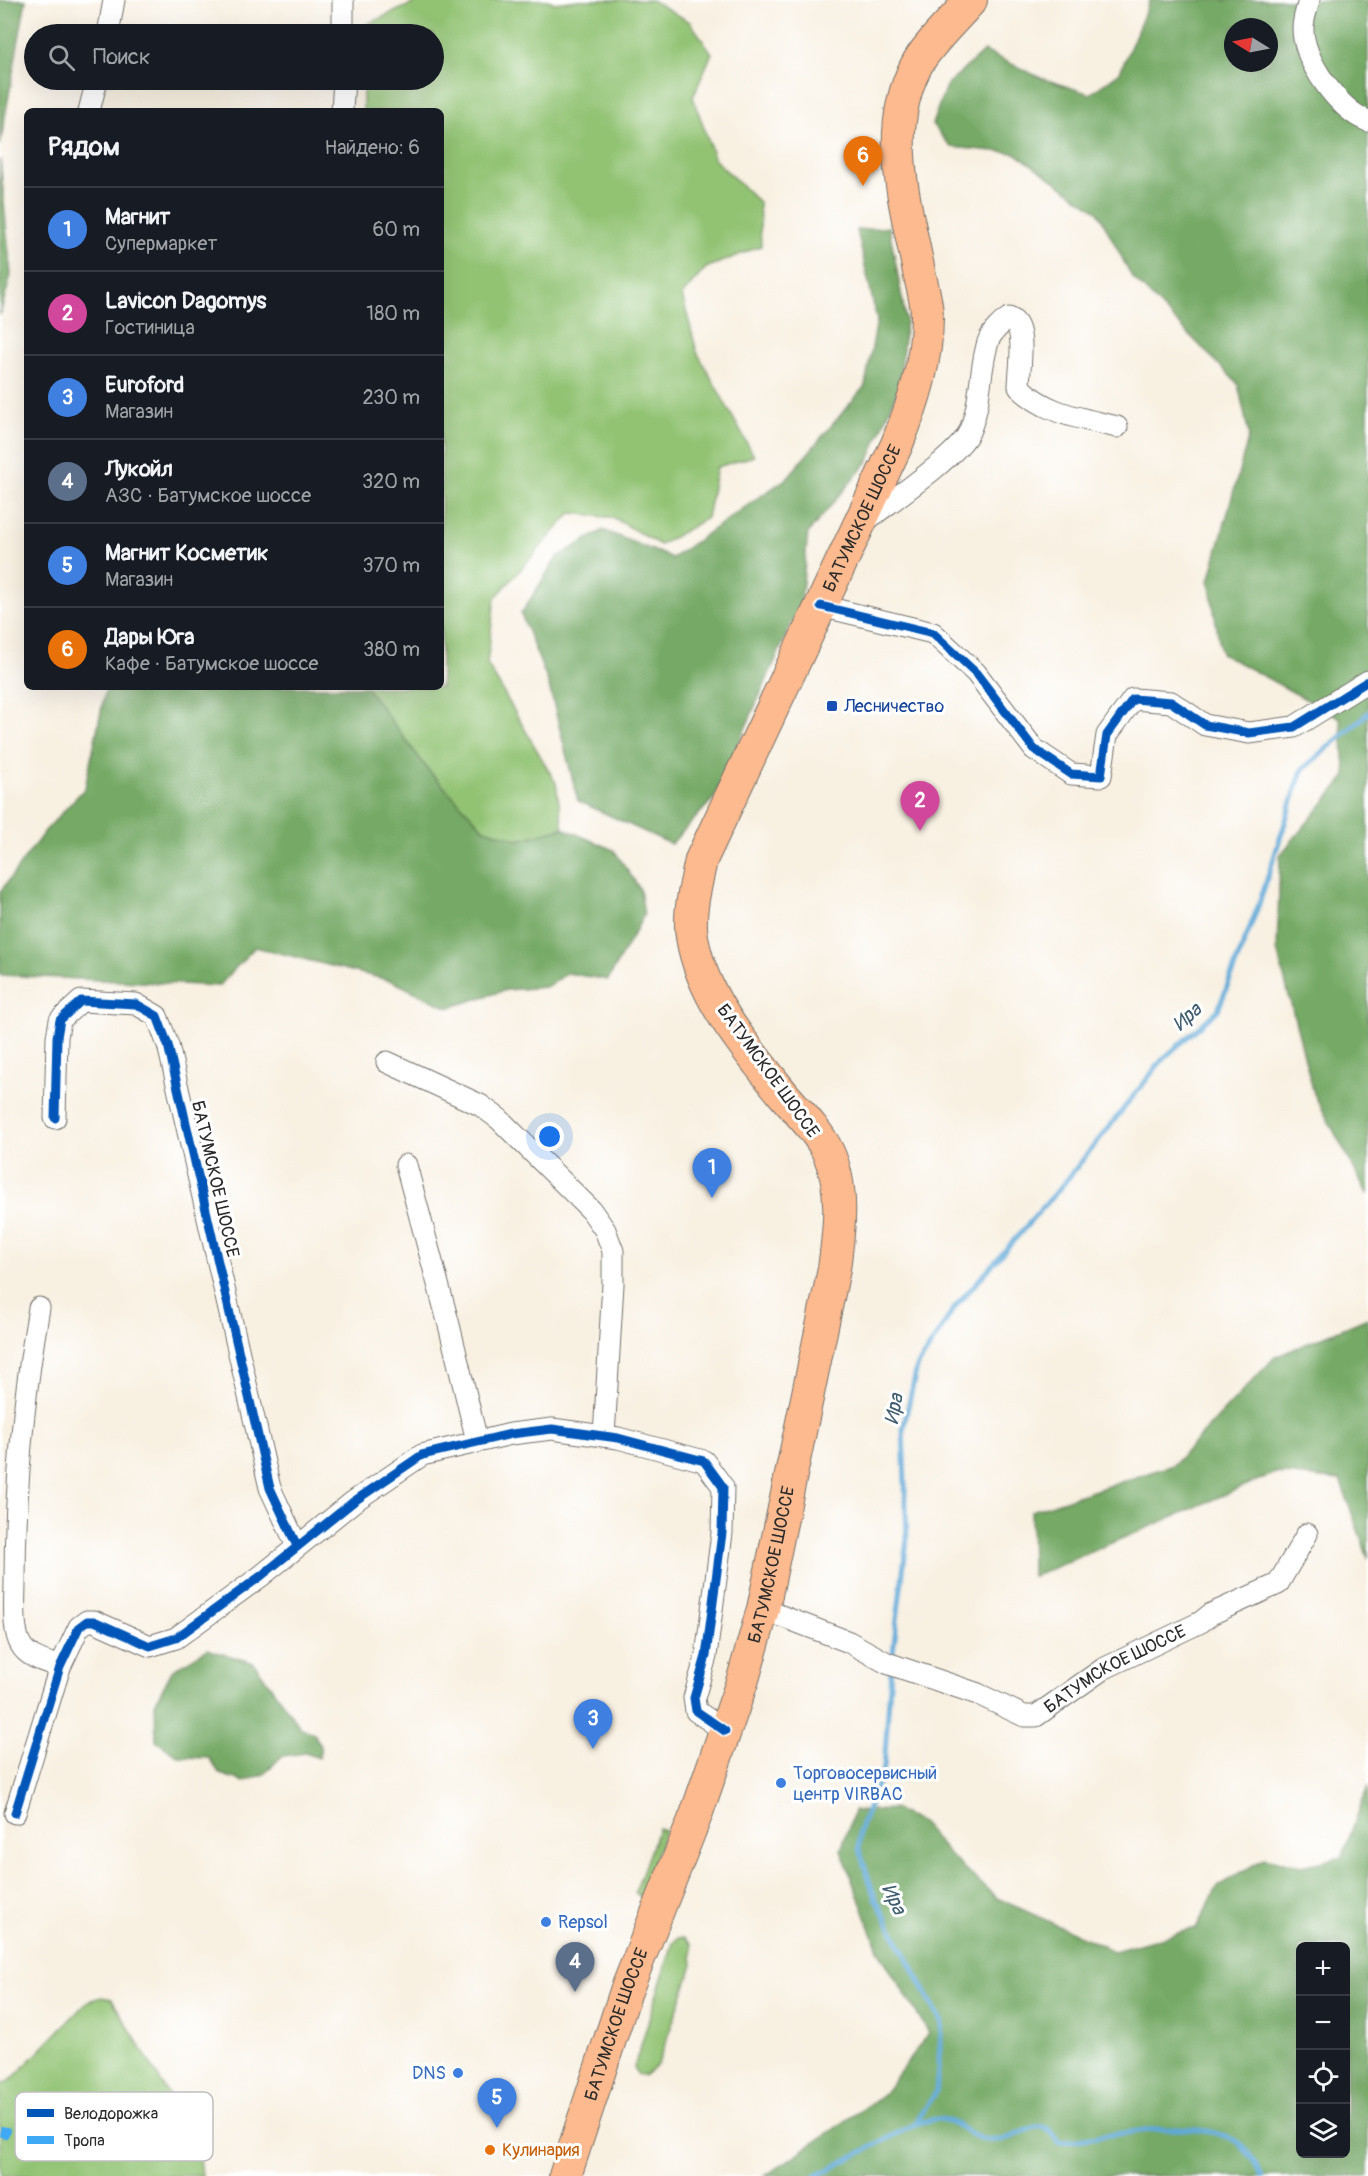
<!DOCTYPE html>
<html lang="ru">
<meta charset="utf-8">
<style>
:root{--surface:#171b24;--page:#20242c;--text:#f1f3f6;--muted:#9ea1a6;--line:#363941;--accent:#d93025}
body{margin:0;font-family:Pangolin,sans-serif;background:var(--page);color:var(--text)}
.controls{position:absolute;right:18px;bottom:18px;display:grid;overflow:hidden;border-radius:9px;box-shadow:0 6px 24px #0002}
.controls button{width:54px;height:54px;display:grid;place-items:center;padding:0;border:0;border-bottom:2px solid var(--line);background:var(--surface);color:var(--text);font:30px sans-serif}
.compass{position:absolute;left:1224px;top:18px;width:54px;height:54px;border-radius:50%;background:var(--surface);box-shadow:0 6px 24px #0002;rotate:280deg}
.you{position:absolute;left:550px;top:1137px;width:21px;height:21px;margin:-15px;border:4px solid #fff;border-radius:50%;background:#1a73e8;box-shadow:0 0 0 9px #1a73e833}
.badge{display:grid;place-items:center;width:39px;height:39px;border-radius:50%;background:var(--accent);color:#fff;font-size:20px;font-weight:700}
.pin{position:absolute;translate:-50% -50px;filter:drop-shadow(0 2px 3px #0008)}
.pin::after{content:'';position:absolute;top:32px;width:21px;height:18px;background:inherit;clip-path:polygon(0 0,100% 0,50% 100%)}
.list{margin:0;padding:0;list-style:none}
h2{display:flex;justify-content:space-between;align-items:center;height:78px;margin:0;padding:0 24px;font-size:26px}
h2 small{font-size:20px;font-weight:400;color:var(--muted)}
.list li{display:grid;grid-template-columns:39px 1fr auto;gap:18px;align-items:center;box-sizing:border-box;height:84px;padding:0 24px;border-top:2px solid var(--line)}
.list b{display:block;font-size:22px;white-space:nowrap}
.list p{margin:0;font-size:20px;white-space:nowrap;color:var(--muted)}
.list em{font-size:20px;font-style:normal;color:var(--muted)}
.icon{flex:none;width:33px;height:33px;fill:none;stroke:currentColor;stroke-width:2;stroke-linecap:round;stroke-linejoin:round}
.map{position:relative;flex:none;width:1368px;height:2176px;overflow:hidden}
.search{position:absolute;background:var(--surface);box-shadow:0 6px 24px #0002;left:24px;top:24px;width:420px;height:66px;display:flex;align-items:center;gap:15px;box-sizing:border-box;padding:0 21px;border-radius:33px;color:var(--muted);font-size:22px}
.panel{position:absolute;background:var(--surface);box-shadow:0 6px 24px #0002;left:24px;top:108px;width:420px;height:582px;border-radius:9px}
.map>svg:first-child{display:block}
.green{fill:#92c373;stroke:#5e774f;stroke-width:1.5}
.forest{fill:#75a965;stroke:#506a48;stroke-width:1.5;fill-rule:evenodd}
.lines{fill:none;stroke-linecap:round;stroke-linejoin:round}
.stream{stroke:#5fa9d7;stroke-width:5}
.minor-casing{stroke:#73706b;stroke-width:23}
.highway-casing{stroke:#73706b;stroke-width:34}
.minor{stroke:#fff;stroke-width:21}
.highway{stroke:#fcba8e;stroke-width:32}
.quiet{stroke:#3fa9f5;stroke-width:8;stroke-dasharray:15 8;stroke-linecap:butt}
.cycleway-casing{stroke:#fff;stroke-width:13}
.cycleway{stroke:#0057b8;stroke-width:9}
.transit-dot{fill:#1a4fb4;stroke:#fff;stroke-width:2}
.shop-dot{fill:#3f7fe0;stroke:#fff;stroke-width:2}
.food-dot{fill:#e8710a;stroke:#fff;stroke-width:2}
.labels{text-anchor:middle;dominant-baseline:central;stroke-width:6;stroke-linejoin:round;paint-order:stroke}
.street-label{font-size:18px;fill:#2b2b2b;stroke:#fff}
.transit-label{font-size:18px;fill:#164399;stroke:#fff;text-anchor:start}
.shop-label{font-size:18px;fill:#366cbe;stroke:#fff;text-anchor:start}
.food-label{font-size:18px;fill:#c56008;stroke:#fff;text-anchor:start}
.water-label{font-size:20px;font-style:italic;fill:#405d70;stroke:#fff}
.key{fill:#fff;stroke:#bfbfbf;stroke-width:1.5}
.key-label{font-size:16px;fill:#2b2b2b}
</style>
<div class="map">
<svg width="1368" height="2176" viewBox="0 0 1368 2176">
<rect width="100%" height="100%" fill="#fff"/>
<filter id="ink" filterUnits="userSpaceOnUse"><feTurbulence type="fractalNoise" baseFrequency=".0167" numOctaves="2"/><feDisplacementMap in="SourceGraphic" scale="12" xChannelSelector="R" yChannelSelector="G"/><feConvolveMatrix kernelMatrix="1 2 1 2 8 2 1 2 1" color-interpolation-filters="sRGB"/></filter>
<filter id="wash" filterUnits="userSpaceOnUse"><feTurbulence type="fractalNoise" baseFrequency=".008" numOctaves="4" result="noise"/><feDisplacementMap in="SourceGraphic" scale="24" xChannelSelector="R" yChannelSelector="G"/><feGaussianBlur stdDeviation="1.35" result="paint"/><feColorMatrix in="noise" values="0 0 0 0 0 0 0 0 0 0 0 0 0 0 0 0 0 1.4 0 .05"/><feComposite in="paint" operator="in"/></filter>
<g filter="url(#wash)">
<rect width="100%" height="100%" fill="#f8f0e1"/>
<path class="green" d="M421,0H548L555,3L579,0H652L690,22L712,53L693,97L715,160L759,202L761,246L706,268L682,295L697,352L754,456L717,467L707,518L660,545L614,518L571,513L495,598L487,664L556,783L563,828L519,840L484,829L429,771L366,687H441V111H363V80H434V34H366L367,24Z
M658,1829L665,1831L640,1897L635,1892Z
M678,1938H684L691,1944L693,1965L658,2064L644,2076L638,2075L634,2067L673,1943Z
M102,1997L112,1999L199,2146L202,2176H0V2082L6,2083L17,2074L88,2001Z"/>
<path class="forest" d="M0,0H26L0,145Z
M1150,0H1368V1195L1314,1094L1277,950L1280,855L1346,776L1340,718L1221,653L1209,581L1249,435L1238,384L1132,277L1098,212L1015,153L951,147L932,124L946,86L984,51L1041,78L1090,94L1120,72ZM1233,27H1269V63H1233Z
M0,159L11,275L0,315Z
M889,227L906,320L899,387L869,460L808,533L801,602L715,797L671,844L578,801L548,682L521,614L557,557L603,530L672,558L787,478L865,386L877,320L857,230Z
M106,687H366L429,771L484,829L519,840L563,828L614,850L640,889L644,915L608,980L567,973L546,987L506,990L448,1008L392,981L255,947L219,986L0,975V892L45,831L85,788Z
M1368,1318V1558L1340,1480L1275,1473L1032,1577L1031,1511L1173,1465L1275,1357Z
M207,1649L254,1663L300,1727L314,1734L321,1746L319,1758L305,1753L282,1756L264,1774L244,1782L220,1774L209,1758L179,1757L156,1741L155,1703L172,1671Z
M1368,1786V2176H765L882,2096L929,2033L879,1952L841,1850L854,1811L895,1809L922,1823L947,1853L997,1898L1114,1951L1196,1928L1218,1886L1265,1858L1301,1866L1342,1857ZM1346,1946V2154H1300V1946Z"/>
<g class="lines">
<path class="stream" d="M892,1660L907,1539L903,1429L917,1367L955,1307L1061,1187L1163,1059L1218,1010L1259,904L1302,770L1368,713
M915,2124C922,2122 931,2119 938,2119C961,2119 969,2144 999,2140C1025,2137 1041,2110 1060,2143C1106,2136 1191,2117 1234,2140C1248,2148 1255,2163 1262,2176
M816,2176L915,2124L936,2092L942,2023L875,1898L859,1849V1832L884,1767L891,1670"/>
</g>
</g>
<g filter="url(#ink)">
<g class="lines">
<g class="minor-casing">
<g id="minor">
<path d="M343,0V34"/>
<path d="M1309,0C1307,9 1303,19 1303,28C1302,59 1339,111 1368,121"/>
<path d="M108,34L114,0"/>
<path d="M89,111L97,80"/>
<path d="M342,111L344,80"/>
<path d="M864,522C887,504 958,456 969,432C982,402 979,370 988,342C991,333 1001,323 1009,318C1028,325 1019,368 1019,387C1046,414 1081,418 1117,427"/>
<path d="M821,606L933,633L976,673L1034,749L1071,774L1101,776L1107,735L1133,699L1171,702L1205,725L1249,733L1294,727L1368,681"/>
<path d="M387,1062L480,1105L499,1119L591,1210L605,1230L613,1251V1284L604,1436"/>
<path d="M55,1118L57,1037L60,1020L81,1001L136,1004L157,1016L168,1045L270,1488L297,1546"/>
<path d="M406,1165L449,1325L477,1441"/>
<path d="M39,1308C23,1399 15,1490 15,1582C15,1598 12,1631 21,1645C28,1658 47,1662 60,1667"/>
<path id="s1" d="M763,1609L849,1642L887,1663L978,1694L1024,1716H1036L1103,1669L1201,1622L1211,1614L1278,1584L1307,1534"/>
<path d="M15,1813L60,1667L79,1627L87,1621H94L150,1646L176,1638L261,1576L353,1502L422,1455L511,1434L552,1429L618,1438L704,1461L723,1487L722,1533L706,1656L694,1698L696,1711L725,1731"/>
</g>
</g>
<g class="highway-casing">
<g id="highway">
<path id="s2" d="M565,2176L626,1991L696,1815L743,1679L763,1609L834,1269C839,1231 845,1189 828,1152C818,1131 798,1112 783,1094C746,1048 702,998 692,937C688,912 696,885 701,860L897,444C914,402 927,362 927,316C927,300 921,283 918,267C905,201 883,131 916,66C926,46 956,18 971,0"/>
</g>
</g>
<use href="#minor" class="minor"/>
<use href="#highway" class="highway"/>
<path class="quiet" d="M0,2130L7,2131L0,2142"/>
<g class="cycleway-casing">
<path id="cycleway" d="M821,606L933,633L976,673L1034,749L1071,774L1101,776L1107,735L1133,699L1171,702L1205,725L1249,733L1294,727L1368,681
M55,1118L57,1037L60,1020L81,1001L136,1004L157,1016L168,1045L270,1488L297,1546
M15,1813L60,1667L79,1627L87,1621H94L150,1646L176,1638L261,1576L353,1502L422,1455L511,1434L552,1429L618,1438L704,1461L723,1487L722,1533L706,1656L694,1698L696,1711L725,1731"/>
</g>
<use href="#cycleway" class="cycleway"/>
</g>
</g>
<rect class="transit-dot" x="826" y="700" width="12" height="12" rx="3"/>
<g class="shop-dot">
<circle cx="781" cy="1783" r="6"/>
<circle cx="546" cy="1922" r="6"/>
<circle cx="458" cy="2073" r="6"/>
</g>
<circle class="food-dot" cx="490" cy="2150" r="6"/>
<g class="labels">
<g class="street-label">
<text stroke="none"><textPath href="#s2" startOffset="1780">БАТУМСКОЕ ШОССЕ</textPath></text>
<text transform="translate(768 1071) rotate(54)">БАТУМСКОЕ ШОССЕ</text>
<text transform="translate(215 1179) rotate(77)">БАТУМСКОЕ ШОССЕ</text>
<text stroke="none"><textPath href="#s2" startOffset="646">БАТУМСКОЕ ШОССЕ</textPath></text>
<text stroke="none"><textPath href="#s1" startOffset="387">БАТУМСКОЕ ШОССЕ</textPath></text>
<text stroke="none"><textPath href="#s2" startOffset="160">БАТУМСКОЕ ШОССЕ</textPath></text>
</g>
<g class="transit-label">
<text x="844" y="706">Лесничество</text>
</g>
<g class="shop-label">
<text x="793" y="1773">Торговосервисный<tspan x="793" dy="21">центр VIRBAC</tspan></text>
<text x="558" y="1922">Repsol</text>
<text x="446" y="2073" text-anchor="end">DNS</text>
</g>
<g class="food-label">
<text x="502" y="2150">Кулинария</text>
</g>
<g class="water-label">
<text transform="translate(1187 1017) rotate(-42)">Ира</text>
<text transform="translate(894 1409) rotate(-80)">Ира</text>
<text transform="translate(894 1899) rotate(65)">Ира</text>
</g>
</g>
<rect x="15" y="2092" width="198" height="69" rx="9" class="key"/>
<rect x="27" y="2109" width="27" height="8" fill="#0057b8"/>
<rect x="27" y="2136" width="27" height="8" fill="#3fa9f5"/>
<g class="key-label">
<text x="64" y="2119">Велодорожка</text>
<text x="64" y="2146">Тропа</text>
</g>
</svg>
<div class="controls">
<button>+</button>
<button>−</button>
<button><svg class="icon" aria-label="locate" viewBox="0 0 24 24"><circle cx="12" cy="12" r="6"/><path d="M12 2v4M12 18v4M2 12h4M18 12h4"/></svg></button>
<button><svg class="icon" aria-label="layers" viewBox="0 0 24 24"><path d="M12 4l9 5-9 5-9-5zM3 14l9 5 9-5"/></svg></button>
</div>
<svg class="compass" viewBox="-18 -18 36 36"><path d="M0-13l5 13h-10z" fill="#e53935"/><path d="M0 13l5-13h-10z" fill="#9ea1a6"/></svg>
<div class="you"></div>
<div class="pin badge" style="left:712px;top:1198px;background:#3f7fe0">1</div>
<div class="pin badge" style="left:920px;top:831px;background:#d1479c">2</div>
<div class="pin badge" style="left:593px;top:1749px;background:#3f7fe0">3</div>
<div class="pin badge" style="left:575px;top:1992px;background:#5c6f8a">4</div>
<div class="pin badge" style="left:497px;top:2128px;background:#3f7fe0">5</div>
<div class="pin badge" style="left:863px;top:186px;background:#e8710a">6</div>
<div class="search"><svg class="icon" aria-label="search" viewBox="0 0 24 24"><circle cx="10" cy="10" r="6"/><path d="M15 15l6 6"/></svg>Поиск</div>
<section class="panel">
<h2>Рядом<small>Найдено: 6</small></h2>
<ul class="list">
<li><span class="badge" style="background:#3f7fe0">1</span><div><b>Магнит</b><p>Супермаркет</p></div><em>60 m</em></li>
<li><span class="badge" style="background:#d1479c">2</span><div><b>Lavicon Dagomys</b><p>Гостиница</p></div><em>180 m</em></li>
<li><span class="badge" style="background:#3f7fe0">3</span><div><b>Euroford</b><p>Магазин</p></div><em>230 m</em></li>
<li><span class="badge" style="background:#5c6f8a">4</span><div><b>Лукойл</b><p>АЗС · Батумское шоссе</p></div><em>320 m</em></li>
<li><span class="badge" style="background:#3f7fe0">5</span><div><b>Магнит Косметик</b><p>Магазин</p></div><em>370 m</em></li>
<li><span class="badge" style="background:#e8710a">6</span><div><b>Дары Юга</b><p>Кафе · Батумское шоссе</p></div><em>380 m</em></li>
</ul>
</section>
</div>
